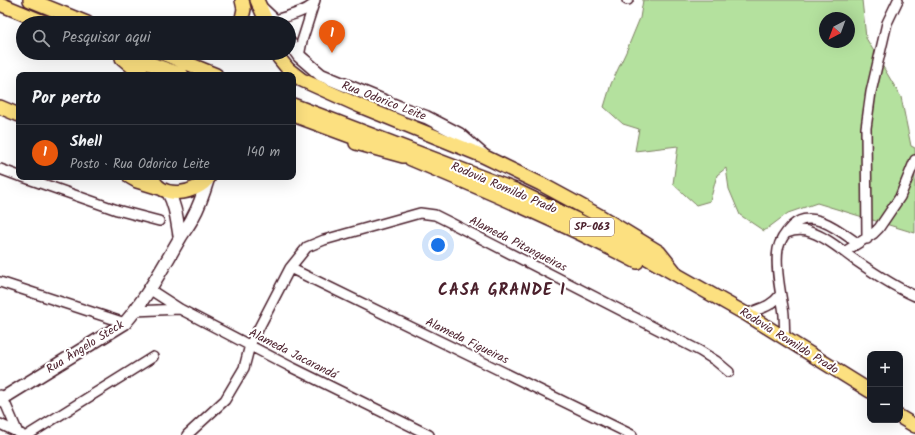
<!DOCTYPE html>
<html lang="pt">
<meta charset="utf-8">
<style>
:root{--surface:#171b24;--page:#20242c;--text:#f1f3f6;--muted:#9ea1a6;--line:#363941;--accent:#ea580c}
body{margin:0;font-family:Kalam,sans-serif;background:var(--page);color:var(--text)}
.controls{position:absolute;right:12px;bottom:12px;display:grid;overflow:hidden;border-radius:8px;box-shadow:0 4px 16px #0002}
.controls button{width:36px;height:36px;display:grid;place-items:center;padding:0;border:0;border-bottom:1px solid var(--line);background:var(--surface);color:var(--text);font:20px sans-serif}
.compass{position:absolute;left:819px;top:12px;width:36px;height:36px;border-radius:50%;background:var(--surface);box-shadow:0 4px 16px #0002;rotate:221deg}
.you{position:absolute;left:438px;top:245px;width:14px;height:14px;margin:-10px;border:3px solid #fff;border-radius:50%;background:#1a73e8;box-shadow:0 0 0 6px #1a73e833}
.badge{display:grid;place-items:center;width:26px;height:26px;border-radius:50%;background:var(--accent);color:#fff;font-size:13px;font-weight:700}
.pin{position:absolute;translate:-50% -33px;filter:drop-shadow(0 1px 2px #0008)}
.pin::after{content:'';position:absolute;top:21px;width:14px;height:12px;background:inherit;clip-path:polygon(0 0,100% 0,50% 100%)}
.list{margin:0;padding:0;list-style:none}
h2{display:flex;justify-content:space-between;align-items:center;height:52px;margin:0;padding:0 16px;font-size:17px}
h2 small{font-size:13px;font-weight:400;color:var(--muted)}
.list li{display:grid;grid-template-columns:26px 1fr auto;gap:12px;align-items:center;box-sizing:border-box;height:56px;padding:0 16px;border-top:1px solid var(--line)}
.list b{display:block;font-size:15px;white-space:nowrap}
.list p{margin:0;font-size:13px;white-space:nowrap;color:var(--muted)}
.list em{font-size:13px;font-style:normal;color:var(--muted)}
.icon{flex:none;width:22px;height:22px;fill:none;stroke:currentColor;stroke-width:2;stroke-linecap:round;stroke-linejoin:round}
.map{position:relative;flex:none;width:915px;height:435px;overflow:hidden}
.search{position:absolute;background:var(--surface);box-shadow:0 4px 16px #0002;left:16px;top:16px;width:280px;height:44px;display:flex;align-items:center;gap:10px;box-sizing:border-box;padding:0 14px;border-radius:22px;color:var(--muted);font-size:15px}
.panel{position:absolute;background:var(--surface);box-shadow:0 4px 16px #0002;left:16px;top:72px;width:280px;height:108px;border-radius:8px}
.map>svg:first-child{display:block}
.green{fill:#b4e19e;stroke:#7f8064;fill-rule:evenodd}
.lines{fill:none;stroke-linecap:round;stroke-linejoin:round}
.minor-casing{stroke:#4a1f2b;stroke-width:12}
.secondary-casing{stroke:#4a1f2b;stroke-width:15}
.primary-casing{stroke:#4a1f2b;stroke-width:16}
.minor{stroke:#fff;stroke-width:9}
.secondary{stroke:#fff;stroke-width:12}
.primary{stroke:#fce080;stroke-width:13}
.labels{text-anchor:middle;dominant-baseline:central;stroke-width:4;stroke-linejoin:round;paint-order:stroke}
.shield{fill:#fff;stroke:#80626b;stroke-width:1}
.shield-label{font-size:11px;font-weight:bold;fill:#4a1f2b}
.street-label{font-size:12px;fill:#4a1f2b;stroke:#fff}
.district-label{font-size:16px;font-weight:bold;letter-spacing:1px;fill:#4a1f2b;stroke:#fff}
</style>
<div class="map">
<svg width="915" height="435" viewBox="0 0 915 435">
<rect width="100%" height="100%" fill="#fff"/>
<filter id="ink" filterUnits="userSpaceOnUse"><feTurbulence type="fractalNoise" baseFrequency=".025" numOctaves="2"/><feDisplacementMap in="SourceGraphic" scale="8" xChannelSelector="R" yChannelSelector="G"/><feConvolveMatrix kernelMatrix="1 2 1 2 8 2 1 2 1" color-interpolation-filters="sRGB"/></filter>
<g filter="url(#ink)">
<path class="green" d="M643,0H862L866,38L901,97L911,146L915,148V233L817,203L788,213L764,231L740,215L729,189L726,168L717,175L710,201L696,205L673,184L678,146L635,151L639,129L623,124L604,107L611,84L626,52L640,18ZM825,18H849V42H825Z"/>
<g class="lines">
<g class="minor-casing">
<path id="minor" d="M627,0H628
M275,20C288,16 303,13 314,4
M299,56L302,41L315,0
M0,169L19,176
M23,177L117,210L159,221
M787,233C796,229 804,229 813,233C828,238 842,251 855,260C874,273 893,286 915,296
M867,239L866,128L871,92L887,23L898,0
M844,252L873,234L879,228L900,197L915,160
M290,268L632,435
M0,282L125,323
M149,289L180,309L291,367L429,435
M135,311L180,309
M746,314C760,308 770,308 780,295
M785,338C784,328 785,317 783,307C780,291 775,265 778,249C780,240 785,233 792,226C811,207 840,231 857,243
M0,395L3,398L18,433
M0,424L21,434
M28,435L153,357
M187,435L225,400L244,368L250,345L290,268L307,247L324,240L420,213L435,215L451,223L700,351L716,361L729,372"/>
</g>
<g class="secondary-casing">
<path id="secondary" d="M259,6L277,23
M289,42L299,56L321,75L401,108L426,117L459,134L483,155
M168,192C176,206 177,222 180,238
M0,400L125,323C147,297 163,267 180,238C184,231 190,224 193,217C200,205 204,192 208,179"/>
</g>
<g class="primary-casing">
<path id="primary" d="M30,0L87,23
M257,0L267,23
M0,4L46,23
M241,23L244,9L242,0
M120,53L182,75
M162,53L216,75
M278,53L279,58L288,69L302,80L360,106L483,156L541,184L600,216L659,252L675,272
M122,58L142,75
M293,105L515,190L594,228L746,314L870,391
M0,107L19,115
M293,115L366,142
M356,143L403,156
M411,159C487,191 563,223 637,262
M130,177L137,181L160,188
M152,177C161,201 197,194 209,177
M900,417L915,426"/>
</g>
<use href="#minor" class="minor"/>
<use href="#secondary" class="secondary"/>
<use href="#primary" class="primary"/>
</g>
</g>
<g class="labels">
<rect class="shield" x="570" y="218" width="44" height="18" rx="3"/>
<g class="shield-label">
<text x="592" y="227">SP-063</text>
</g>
<g class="street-label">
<text transform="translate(384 101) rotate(21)">Rua Odorico Leite</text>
<text transform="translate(504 188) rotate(23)">Rodovia Romildo Prado</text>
<text transform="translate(518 244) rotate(27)">Alameda Pitangueiras</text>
<text transform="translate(467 341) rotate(26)">Alameda Figueiras</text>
<text transform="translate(789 341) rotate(32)">Rodovia Romildo Prado</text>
<text transform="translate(85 347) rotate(-32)">Rua Ângelo Steck</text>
<text transform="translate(293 354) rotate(27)">Alameda Jacarandá</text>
</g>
<g class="district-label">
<text x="502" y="290">CASA GRANDE I</text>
</g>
</g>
</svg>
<div class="controls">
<button>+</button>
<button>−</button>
</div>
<svg class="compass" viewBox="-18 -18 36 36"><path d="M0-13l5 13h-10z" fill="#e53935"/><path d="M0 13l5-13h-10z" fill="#9ea1a6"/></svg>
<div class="you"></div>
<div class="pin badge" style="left:332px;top:53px">1</div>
<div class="search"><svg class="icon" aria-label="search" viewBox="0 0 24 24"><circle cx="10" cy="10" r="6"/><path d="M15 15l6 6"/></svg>Pesquisar aqui</div>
<section class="panel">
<h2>Por perto<small></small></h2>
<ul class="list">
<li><span class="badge">1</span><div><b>Shell</b><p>Posto · Rua Odorico Leite</p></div><em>140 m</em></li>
</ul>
</section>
</div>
